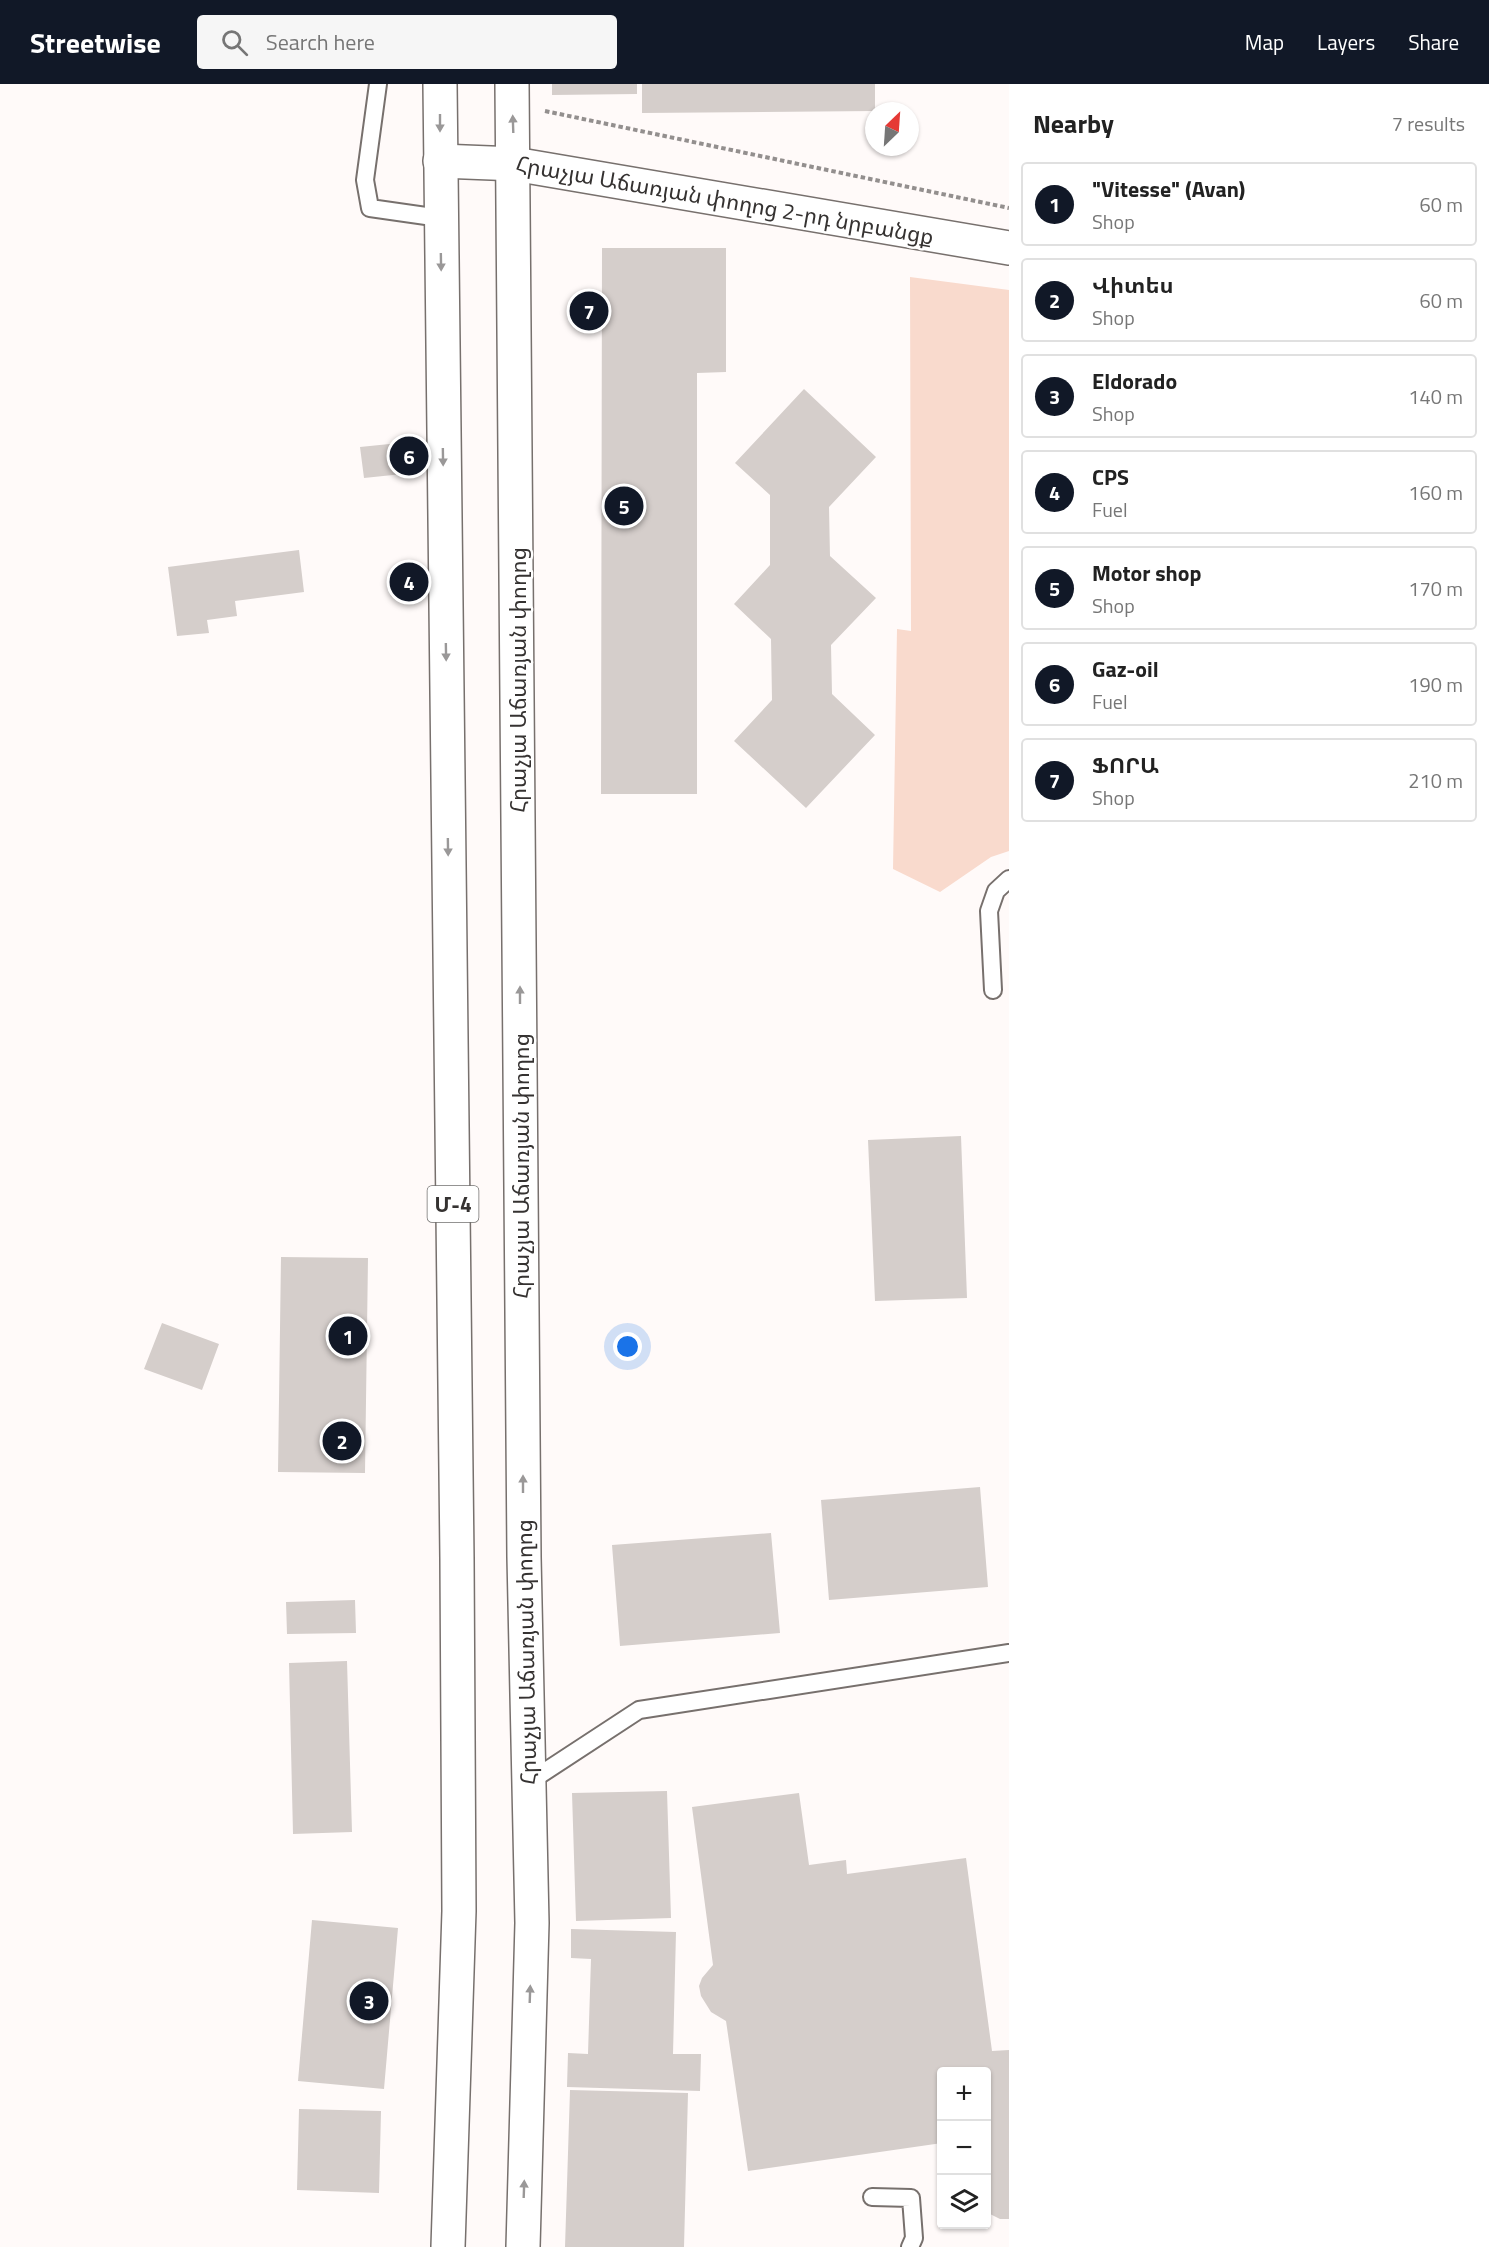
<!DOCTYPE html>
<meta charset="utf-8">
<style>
:root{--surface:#fff;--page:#f6f6f6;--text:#222;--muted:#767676;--line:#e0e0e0;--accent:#111827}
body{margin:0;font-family:"Titillium Web","Noto Sans Armenian",sans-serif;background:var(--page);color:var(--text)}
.controls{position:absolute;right:18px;bottom:18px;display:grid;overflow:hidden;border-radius:6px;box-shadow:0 2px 4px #0004}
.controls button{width:54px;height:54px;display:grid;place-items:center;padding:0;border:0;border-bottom:2px solid var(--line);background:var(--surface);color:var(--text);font:30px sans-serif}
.compass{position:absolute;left:865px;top:18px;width:54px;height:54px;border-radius:50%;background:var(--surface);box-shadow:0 2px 4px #0004;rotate:25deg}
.you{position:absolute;left:628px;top:1263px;width:21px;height:21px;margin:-15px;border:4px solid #fff;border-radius:50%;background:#1a73e8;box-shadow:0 0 0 9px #1a73e833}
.badge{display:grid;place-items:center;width:39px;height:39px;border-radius:50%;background:var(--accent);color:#fff;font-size:20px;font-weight:700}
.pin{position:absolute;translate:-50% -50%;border:3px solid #fff;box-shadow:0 2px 6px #0006}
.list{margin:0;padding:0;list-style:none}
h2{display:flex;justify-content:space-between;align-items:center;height:78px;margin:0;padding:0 24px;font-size:26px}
h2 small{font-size:20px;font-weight:400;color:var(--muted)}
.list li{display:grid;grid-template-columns:39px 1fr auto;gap:18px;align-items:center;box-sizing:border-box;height:84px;margin:0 12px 12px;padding:0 12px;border:2px solid var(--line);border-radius:6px}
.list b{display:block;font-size:22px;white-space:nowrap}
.list p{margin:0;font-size:20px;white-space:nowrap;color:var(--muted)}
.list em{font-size:20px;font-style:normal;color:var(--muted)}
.icon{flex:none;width:33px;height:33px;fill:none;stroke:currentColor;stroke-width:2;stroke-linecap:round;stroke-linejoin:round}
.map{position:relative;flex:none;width:1009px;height:2163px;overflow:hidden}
header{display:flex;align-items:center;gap:36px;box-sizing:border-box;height:84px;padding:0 30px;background:var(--accent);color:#fff}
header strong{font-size:28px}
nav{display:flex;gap:33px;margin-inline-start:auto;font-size:21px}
.search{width:420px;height:54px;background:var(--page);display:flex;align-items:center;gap:15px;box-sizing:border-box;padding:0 21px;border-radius:6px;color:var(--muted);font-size:22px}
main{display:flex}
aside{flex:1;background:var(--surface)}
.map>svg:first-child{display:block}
.green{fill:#f9dacd}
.building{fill:#d5cecb}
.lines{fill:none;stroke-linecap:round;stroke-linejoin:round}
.lane-casing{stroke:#77706d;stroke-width:20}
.secondary-casing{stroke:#77706d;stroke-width:36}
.highway-casing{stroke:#77706d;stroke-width:36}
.path{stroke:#938f8e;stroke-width:4;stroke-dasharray:4.5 3;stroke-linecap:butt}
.lane{stroke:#fff;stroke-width:16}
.secondary{stroke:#fff;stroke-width:33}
.highway{stroke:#fff;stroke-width:33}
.oneway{fill:#9a9898}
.labels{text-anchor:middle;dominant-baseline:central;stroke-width:4.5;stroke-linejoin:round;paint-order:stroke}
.shield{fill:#fff;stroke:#72706f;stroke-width:1.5}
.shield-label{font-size:21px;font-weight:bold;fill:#353231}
.street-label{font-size:22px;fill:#353231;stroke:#fff}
</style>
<header>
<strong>Streetwise</strong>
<div class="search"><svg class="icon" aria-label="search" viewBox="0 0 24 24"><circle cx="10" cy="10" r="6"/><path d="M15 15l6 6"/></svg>Search here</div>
<nav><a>Map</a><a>Layers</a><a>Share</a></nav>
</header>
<main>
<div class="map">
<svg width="1009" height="2163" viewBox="0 0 1009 2163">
<rect width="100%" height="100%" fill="#fffaf9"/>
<path class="green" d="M910,193L1009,206V767L991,773L940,808L893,785L897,545L911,547Z"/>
<path class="building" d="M552,0H637V10L552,11Z
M642,0H875V27L642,29Z
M602,164H726V288L697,289V710H601Z
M804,305L876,373L829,423L830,472L876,514L831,561L832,610L875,651L806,724L734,657L772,616L771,555L734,520L770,481V411L735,379Z
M409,358L412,389L364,394L360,363Z
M299,466L304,508L235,517L237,532L207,536L209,549L177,552L168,483Z
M961,1052L967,1214L875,1217L868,1056Z
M281,1173L368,1174L365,1389L278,1388Z
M162,1239L219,1260L202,1306L144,1285Z
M980,1403L988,1503L829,1516L821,1416Z
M771,1449L780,1549L620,1562L612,1461Z
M355,1516L356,1549L287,1550L286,1518Z
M347,1577L352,1748L293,1750L289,1579Z
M667,1707L671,1834L576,1837L572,1709Z
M799,1709L809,1781L846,1776L847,1790L966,1774L992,1967L1009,1966V2135H1000L986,2128V1988H942V2059L748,2087L726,1937L711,1928L701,1912L699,1902L702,1894L713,1881L692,1723Z
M312,1836L398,1844L384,2005L298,1997Z
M571,1845L676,1848L673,1970H701L700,2007L567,2003L568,1969L588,1970L591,1875L571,1874Z
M570,2006L688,2009L684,2163H565Z
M299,2025L381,2027L379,2109L297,2106Z"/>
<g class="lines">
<g class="lane-casing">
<path id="lane" d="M378,0L365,96L370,124L440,134
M993,906L989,827L996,807L1009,795
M529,1698L639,1626L1009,1569
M872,2113L911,2114L914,2154L910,2163"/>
</g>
<g class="secondary-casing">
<path id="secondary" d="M440,77L514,80L1009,164"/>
</g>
<g class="highway-casing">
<path id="highway" d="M440,0L457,1475L459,1827L448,2163
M512,0L524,1473L532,1839L523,2163"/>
</g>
<path class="path" d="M545,27L1009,124"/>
<use href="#lane" class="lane"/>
<use href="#secondary" class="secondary"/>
<use href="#highway" class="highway"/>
</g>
<defs><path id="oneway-solid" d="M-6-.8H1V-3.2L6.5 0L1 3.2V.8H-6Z" transform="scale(1.5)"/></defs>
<g class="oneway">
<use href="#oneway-solid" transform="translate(440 39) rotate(90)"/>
<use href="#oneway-solid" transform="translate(513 40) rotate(-92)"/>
<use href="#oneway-solid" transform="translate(441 178) rotate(89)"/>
<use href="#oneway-solid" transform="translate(443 373) rotate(89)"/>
<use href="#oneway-solid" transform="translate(446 568) rotate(89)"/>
<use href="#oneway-solid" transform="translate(448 763) rotate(89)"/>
<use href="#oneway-solid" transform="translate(520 911) rotate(-90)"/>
<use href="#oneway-solid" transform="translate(523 1400) rotate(-90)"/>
<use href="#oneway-solid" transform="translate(530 1910) rotate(-88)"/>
<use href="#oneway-solid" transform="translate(524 2105) rotate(-88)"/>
</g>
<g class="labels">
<rect class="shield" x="427.5" y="1102" width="51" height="36" rx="4.5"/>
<g class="shield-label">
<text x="453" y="1120">Մ-4</text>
</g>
<g class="street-label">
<text transform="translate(725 116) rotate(10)">Հրաչյա Աճառյան փողոց 2-րդ նրբանցք</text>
<text transform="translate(518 596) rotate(-90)">Հրաչյա Աճառյան փողոց</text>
<text transform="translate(521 1082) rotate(-90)">Հրաչյա Աճառյան փողոց</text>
<text transform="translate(526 1568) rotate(-91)">Հրաչյա Աճառյան փողոց</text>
</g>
</g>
</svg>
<div class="controls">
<button>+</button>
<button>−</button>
<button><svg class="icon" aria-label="layers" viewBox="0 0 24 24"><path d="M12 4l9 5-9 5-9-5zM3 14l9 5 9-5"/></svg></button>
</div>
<svg class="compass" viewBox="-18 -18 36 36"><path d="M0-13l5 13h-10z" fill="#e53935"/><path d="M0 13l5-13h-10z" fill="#767676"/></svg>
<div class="you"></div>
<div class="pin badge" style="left:348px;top:1252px">1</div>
<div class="pin badge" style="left:342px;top:1357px">2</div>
<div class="pin badge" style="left:369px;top:1917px">3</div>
<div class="pin badge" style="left:409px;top:498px">4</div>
<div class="pin badge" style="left:624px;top:422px">5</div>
<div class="pin badge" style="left:409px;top:372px">6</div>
<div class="pin badge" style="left:589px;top:227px">7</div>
</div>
<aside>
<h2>Nearby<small>7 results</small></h2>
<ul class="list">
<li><span class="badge">1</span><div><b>&quot;Vitesse&quot; (Avan)</b><p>Shop</p></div><em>60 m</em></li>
<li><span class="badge">2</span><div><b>Վիտես</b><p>Shop</p></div><em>60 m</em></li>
<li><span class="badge">3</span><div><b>Eldorado</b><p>Shop</p></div><em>140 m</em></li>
<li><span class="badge">4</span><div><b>CPS</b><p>Fuel</p></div><em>160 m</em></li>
<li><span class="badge">5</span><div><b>Motor shop</b><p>Shop</p></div><em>170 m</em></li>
<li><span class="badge">6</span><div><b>Gaz-oil</b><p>Fuel</p></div><em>190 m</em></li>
<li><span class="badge">7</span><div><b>ՖՈՐԱ</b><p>Shop</p></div><em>210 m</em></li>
</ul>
</aside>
</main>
